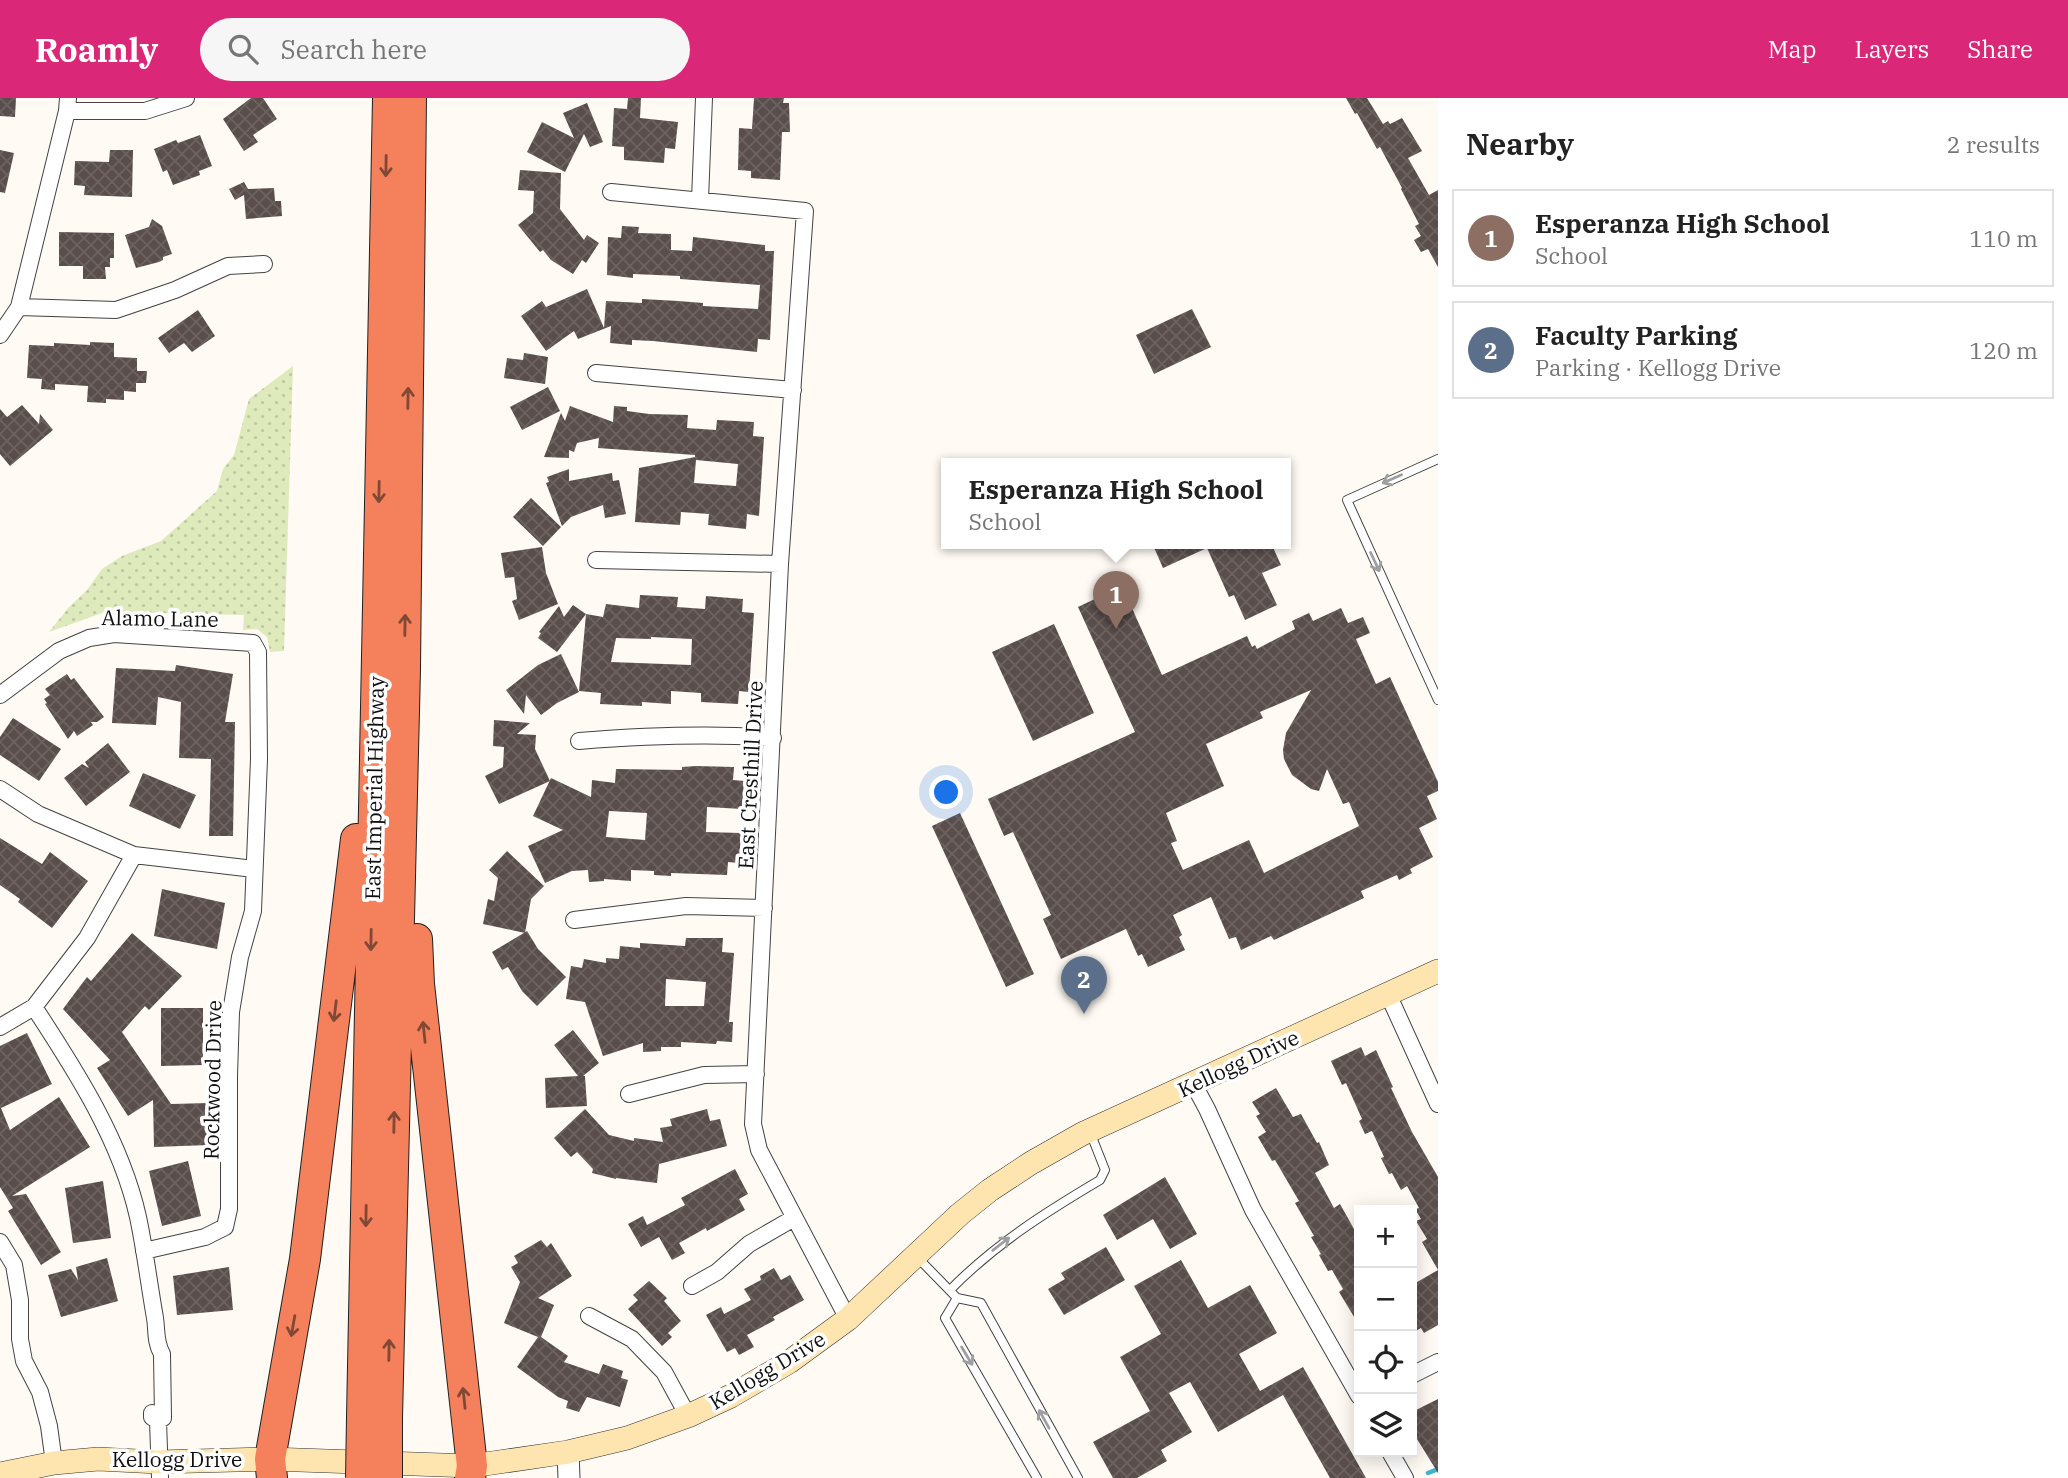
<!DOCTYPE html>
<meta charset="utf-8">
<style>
:root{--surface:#fff;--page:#f6f6f6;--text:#222;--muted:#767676;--line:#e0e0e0;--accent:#db2777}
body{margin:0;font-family:"IBM Plex Serif",serif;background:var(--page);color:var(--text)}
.controls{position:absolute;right:21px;bottom:21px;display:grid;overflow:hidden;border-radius:0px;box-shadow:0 4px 18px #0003}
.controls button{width:63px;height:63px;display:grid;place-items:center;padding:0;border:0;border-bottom:2px solid var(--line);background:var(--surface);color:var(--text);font:35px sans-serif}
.you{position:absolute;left:947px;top:695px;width:24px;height:24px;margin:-18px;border:5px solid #fff;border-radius:50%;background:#1a73e8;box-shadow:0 0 0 10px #1a73e833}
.badge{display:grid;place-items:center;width:46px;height:46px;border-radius:50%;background:var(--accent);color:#fff;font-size:23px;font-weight:700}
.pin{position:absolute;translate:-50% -58px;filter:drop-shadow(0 2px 4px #0008)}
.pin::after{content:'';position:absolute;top:37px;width:24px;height:21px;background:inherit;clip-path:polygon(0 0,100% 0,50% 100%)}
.popup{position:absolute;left:941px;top:360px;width:350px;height:91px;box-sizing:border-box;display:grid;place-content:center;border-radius:0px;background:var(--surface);filter:drop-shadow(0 2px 5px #0005);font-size:23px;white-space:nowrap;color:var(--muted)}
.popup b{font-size:26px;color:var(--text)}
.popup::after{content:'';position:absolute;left:50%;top:100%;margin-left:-14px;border:14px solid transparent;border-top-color:var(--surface)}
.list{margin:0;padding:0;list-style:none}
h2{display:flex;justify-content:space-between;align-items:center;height:91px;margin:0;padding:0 28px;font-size:30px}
h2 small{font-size:23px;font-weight:400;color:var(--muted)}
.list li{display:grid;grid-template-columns:46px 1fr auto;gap:21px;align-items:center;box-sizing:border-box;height:98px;margin:0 14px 14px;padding:0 14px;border:2px solid var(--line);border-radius:0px}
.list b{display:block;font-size:26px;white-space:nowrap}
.list p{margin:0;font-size:23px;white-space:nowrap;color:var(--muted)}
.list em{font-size:23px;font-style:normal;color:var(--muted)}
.icon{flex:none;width:38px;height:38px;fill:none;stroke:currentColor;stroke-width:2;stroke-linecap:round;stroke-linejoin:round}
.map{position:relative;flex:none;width:1438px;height:1380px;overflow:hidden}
header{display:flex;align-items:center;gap:42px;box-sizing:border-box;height:98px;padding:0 35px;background:var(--accent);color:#fff}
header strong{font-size:33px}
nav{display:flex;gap:38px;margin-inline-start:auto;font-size:24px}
.search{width:490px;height:63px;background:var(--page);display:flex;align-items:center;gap:18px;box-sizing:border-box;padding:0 24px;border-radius:38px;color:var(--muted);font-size:26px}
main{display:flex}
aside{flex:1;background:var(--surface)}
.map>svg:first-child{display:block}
.green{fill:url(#green-dots)}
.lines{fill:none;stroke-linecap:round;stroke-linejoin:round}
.stream{stroke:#3eb3ce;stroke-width:4.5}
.building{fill:url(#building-cross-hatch);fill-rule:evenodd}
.service-casing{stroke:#434343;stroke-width:10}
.minor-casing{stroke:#434343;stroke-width:18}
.tertiary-casing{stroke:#434343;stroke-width:23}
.secondary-casing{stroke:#323232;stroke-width:24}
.motorway-casing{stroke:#212121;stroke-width:32}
.service{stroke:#fff;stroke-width:8}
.minor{stroke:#fff;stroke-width:16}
.tertiary{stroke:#fff;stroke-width:21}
.secondary{stroke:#fee5af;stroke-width:23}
.motorway{stroke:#f4815c;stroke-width:30}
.motorway-bridge-casing{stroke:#212121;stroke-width:32;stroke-linecap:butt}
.motorway-bridge{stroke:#f4815c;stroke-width:30}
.oneway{stroke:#824836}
.oneway2{stroke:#9f9f9f}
.labels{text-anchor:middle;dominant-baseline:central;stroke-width:7;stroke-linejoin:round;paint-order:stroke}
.street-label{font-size:21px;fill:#101010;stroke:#fff}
</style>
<header>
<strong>Roamly</strong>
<div class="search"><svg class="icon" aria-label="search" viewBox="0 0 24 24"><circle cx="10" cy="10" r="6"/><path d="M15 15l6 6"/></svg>Search here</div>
<nav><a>Map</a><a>Layers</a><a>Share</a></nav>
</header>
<main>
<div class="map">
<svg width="1438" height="1380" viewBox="0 0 1438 1380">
<defs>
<pattern id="green-dots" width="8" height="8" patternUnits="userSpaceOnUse" patternTransform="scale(1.75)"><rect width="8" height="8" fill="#deeabc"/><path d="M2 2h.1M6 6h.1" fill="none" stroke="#bdc8a1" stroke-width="1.8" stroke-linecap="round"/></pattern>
<pattern id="building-cross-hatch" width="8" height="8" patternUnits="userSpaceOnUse" patternTransform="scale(1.75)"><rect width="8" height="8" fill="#594e4c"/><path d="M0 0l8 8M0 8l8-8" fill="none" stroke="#6c6361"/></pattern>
</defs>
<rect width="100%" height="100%" fill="#fffaf3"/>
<path class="green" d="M293,268L284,553L270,554L267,539L257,531L243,532L244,517L105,514L49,534L69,509L87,492L102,471L122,458L161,443L217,393L223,371L234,357L249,301Z"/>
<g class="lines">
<path class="stream" d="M1428,1375L1438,1371"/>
</g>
<path class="building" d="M0,0H16L15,19L0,18Z
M251,0H263L277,21L253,37L258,44L244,53L223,21Z
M628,0H641L640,20L678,24L675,51L665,50L664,65L624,62V49L612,48L614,10L627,11Z
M754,0H784L783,5H789L790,34H782L780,82L751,80V73L738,72L739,30L752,31Z
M1346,0H1367L1383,26L1388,23L1390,26L1402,20L1422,53L1408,60L1429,97L1438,92V169L1428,151L1421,154L1414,142L1421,138L1415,128L1419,126L1401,91L1402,90L1380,49L1377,51L1357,15L1355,16Z
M587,5L603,44L590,49L584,36L565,74L527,54L542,24L574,40L563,15Z
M200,37L212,68L199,73L200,77L173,87L167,72L163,74L154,51L176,42L178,45Z
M0,52L14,55L5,95L0,94Z
M110,52H133L132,99L84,97L85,88L74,87L75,63L109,64Z
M520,72L561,75L560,111L584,142L587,137L599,145L586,165L582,162L573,176L551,162L543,152L540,154L518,127L533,115L534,93L518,92Z
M244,84L248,91L274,90L275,103H281L282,118L246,121L244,97L235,102L229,91Z
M152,121L162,128L172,156L163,159V162L159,164L136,170L125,137L149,129Z
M622,128L639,129L638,135L671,136V152L692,153L693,139L765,147V153H774L770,242L758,241L757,254L653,243L632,242V247L610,245L611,228L578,241L574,233L546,253L521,218L542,203L546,209L587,191L604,230L606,203L642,205V201L678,203L703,205V208L758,211L760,187L680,181V178L633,176V180L607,177L608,139L621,140Z
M59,134L114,135V160H110V169H105L106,181H83V168H59Z
M1192,211L1211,249L1154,276L1136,237Z
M198,212L215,238L192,254L184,245L169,255L158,240Z
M90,244L114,245V259L137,260V273H147L146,285H136V294L124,293V302L106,301V305L87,304L88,288L55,286V292L41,291L42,281L27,280L29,247L54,248V245L90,247Z
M524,255L548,259L545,286L504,280L507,260L523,262Z
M548,289L560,313L522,332L510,309Z
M22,307L39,326L40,316L53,332L10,368L0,356V311L7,319Z
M570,308L613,324L614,308L627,309V313L649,316L688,317L687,330L716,332L717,322L754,324L753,338L764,339L759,418L747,416L746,431L708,427L709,416L681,414L680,427L635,424L639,370L695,359V357L598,350L599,340L577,345L574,354L569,352V360L544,359L561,315L565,323ZM696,362L738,366L736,388L694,385Z
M569,371V383L612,375L613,383L619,382L626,416L605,420L603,407L571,419L562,428L546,385L549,384L547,379Z
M531,400L561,429L543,448L513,419Z
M1152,445H1271L1281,467L1262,475L1277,507L1245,522L1234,497L1229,499L1207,450L1163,470Z
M542,449L546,475L558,506L519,522L512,503L517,501L514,479L505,480L501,455Z
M1122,488L1162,577L1247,538L1252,549L1255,547L1257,551L1295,531L1292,523L1309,515L1313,523L1341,510L1348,525L1363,519L1370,535L1356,541L1376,586L1390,579L1438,684V693L1427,698L1437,721L1419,730L1433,759L1410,771L1412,775L1399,782L1397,777L1361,793L1364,800L1274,842L1271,838L1241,852L1236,839L1229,841L1211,799L1173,817L1182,837L1179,839L1185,852L1148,869L1142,856L1138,858L1126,831L1061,861L1043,821L1051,817L1013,734L1004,738L988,701L1135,634L1078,509ZM1311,592L1286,635L1283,652L1284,661L1292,677L1311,691L1319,693L1327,671L1343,706L1349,704L1359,728L1264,775L1249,742L1183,772L1171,745L1177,743L1166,715L1224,688L1206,646L1263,620L1260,614Z
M640,497L678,499L677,509L705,511L706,498L743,501L742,514L754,515L749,594L739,593L738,606L701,604V595L671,593V606L642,604V608L600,606L601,595L579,593L586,516L557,554L538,540L541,535L539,534L559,508L564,519L573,507L586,516L603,519L606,506L639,510ZM651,539L692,541L691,567L611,564L616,540L651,541Z
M1054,526L1094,615L1033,643L992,554Z
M561,556L579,594L557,605L541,617L526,597L524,616L506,592L538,567Z
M176,567L233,576L225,624H235L233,738H209L211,661L179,660L181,604L158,599L156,627L112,625L116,570L175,573Z
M67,576L71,582L74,580L104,619L97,624H91L93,627L77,638L74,633L68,641L45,606L47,605L44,601L50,597L45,591Z
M13,620L61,651L39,683L0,657V639Z
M494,622L530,625L517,636L536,637L535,651L550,683L499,706L485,678L503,669L504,649L493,648Z
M108,645L130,674L86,708L64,680L82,666L89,670L85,664Z
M696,668L734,669L733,682L744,683L742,711L707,709L706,734L741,735L739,765L728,764L727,777L671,775V778L654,777V773L631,772V783L604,781V783L589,784L588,772L572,773L545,785L528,748L563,732L533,718L551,680L591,699L592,682L615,685L616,671L682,672V669ZM609,713L647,715L645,742L606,739Z
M143,675L196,697L180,731L129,708Z
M960,715L1034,876L1006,889L932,728Z
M0,740L42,766L50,754L88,783L52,830L18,804L20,801L0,787Z
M507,753L544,788L531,801L525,835L483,826L488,801L494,803L498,780L489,772Z
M162,791L225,805L217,851L154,838Z
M527,833L538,851L566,879L537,908L522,893L508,869L502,872L492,854Z
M132,835L182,878L149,912L145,908L122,934L171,1006L209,1005V1047L154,1049L153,1002L128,1018L97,970L110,962L63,911L87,879L91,883Z
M686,840H723L722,854L734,855L729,924H733L732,944L717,943L716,946L681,944V949H661V953L643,954V945L603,958L585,904L566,901L571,868L582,870L584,861L606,865V860L619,861L620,848L640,850V845L685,848ZM666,881L706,884L704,908H665Z
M161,910H203V967L161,968Z
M573,932L599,965L583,978H585L587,1008L546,1010L545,980L578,978L554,947Z
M27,935L52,986L1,1010L10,1032L59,999L90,1049L12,1098L26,1096L61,1154L41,1167L8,1113L13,1110L0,1089V948Z
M1361,949L1365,958L1376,952L1393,989L1391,990L1412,1034L1438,1079V1172L1422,1144L1427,1141L1416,1123L1421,1121L1415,1111L1419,1110L1407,1088L1401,1092L1392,1075L1389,1076L1381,1060L1384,1059L1372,1033L1365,1036L1359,1023L1362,1021L1346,985L1342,987L1331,963Z
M1276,990L1293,1019L1301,1016L1317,1045L1319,1044L1329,1067L1315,1075L1334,1110L1340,1106L1359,1140V1227L1339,1194L1343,1191L1332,1172L1328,1173L1319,1157L1321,1156L1311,1139L1314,1138L1295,1105L1299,1103L1275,1062L1272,1063L1258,1039L1266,1034L1256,1018L1260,1016L1252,1004Z
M585,1011L609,1037L634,1043V1040L663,1044L660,1030L672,1028L670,1021L707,1011L710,1023L720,1021L727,1048L659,1066L657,1085L616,1080V1081L592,1075L593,1071L577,1054L571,1059L554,1040Z
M188,1063L201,1118L162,1128L149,1073Z
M735,1071L748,1096L739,1101L745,1112L707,1133L706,1130L679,1145L685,1155L672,1162L659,1139L641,1149L628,1126L643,1118L647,1127L685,1107L681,1100Z
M1165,1079L1197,1136L1170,1151L1153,1121L1117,1142L1103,1117Z
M103,1083L111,1140L73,1145L65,1090Z
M541,1142L547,1149L551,1145L572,1178L538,1200L554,1207L541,1239L568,1258L564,1264L599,1276L603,1266L623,1273L621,1280L628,1282L620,1309L587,1299L579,1314L566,1310L568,1303L558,1299L517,1269L538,1239L504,1225L520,1184L511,1169L518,1165L514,1158Z
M1106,1149L1125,1182L1064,1217L1048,1191L1065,1181L1061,1175Z
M107,1160L118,1203L61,1219L48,1177L71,1171L78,1182L76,1169Z
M1181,1162L1208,1210L1250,1187L1277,1235L1239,1256L1260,1293L1303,1269L1366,1380H1330L1283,1297L1218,1334L1190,1284L1169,1295L1192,1334L1161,1352L1167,1363L1137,1380H1113L1093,1344L1150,1313L1120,1259L1161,1236L1134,1188Z
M229,1169L233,1212L177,1217L173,1178Z
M774,1170L781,1182L790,1177L804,1202L773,1219L775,1222L747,1237L754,1249L739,1257L735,1250L727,1254L706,1217L721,1209L724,1216L751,1202L744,1191L761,1182L760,1178Z
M1438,1172V1227L1424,1235L1421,1230L1412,1235V1187Z
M649,1183L667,1200L664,1203L681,1223L668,1235L672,1239L662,1248L628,1211L638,1202L633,1197Z
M1438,1301V1375L1417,1341L1412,1344V1314Z"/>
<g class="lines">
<g class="service-casing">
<path id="service" d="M1438,361L1347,402L1438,602
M918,1160L957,1200L981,1205L1078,1380
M950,1192C995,1146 1046,1114 1100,1082L1105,1072L1090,1034
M957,1200L945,1220L1037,1380"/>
</g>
<g class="minor-casing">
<path id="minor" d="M67,13H145L186,0
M611,94L805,113L780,466L753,1026L759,1052L848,1221
M700,102L704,0
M19,209L116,212L175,192L228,168L264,166
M0,237L19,209L67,13L68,0
M596,275L793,292
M596,462L780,466
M0,597L59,553L89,540L114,536L253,545L258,554L259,661L253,813L240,859L231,914L229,978V1111L225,1129L205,1139L144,1153
M579,643C644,638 708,635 773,640
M0,691L38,716L134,757L254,771
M574,822L686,808L764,810
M1388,896L1438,1006
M34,909C76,973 121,1043 138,1119C145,1152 149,1186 155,1220C157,1233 155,1244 162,1256L163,1320L158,1323
M0,929L34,909L87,840L134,757
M1193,985L1207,1011L1253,1112L1359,1298
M629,996L704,977L756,976
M0,1144L14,1167L20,1202V1241L24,1263L40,1294L49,1328L54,1365
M692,1188L717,1174L749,1146L794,1120
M589,1218L632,1241L664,1274L688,1318
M1412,1277L1438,1264
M152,1315V1319L158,1323L160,1380
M1390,1354L1405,1380"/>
</g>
<g class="tertiary-casing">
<path id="tertiary" d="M568,1354L569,1380"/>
</g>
<g class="secondary-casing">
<path id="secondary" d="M0,1376L54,1365L98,1361L158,1364L270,1361L472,1368L568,1354L627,1340L688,1318L731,1298L789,1264L848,1221L960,1116L990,1092L1031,1065L1082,1036L1438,873"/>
</g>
<g class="motorway-casing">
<path id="motorway" d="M417,841L419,886L472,1368L470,1380
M362,1319L388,0
M387,1320L405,571L411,0
M272,1380L270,1361L305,1161L356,741"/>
</g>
<use href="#service" class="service"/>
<use href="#minor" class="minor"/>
<use href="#tertiary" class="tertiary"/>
<use href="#secondary" class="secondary"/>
<use href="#motorway" class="motorway"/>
<g class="motorway-bridge-casing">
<path id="motorway-bridge" d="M361,1380L362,1319
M387,1380V1320"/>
</g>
<use href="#motorway-bridge" class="motorway-bridge"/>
</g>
<defs><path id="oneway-shaft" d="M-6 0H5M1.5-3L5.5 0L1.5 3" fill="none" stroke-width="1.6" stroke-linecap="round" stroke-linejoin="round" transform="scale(1.75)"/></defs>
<g class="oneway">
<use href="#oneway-shaft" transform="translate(386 68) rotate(91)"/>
<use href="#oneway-shaft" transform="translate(408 300) rotate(-89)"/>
<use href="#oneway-shaft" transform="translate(379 394) rotate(91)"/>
<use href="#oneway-shaft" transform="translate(405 527) rotate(-89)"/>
<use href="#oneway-shaft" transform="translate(371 842) rotate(91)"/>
<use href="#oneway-shaft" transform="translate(335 913) rotate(97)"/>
<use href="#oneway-shaft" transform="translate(424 934) rotate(-96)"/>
<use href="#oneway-shaft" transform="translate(394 1024) rotate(-89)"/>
<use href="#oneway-shaft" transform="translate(366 1118) rotate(91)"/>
<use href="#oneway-shaft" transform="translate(293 1228) rotate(100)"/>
<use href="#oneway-shaft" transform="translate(389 1252) rotate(-89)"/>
<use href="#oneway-shaft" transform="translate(464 1300) rotate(-96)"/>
</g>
<g class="oneway2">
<use href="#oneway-shaft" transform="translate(1392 381) rotate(156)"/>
<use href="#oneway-shaft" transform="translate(1375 464) rotate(65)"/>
<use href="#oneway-shaft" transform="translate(1001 1146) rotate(-38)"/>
<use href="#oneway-shaft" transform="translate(967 1258) rotate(59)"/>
<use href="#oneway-shaft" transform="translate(1044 1321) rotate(-119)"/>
</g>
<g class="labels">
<g class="street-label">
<text transform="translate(160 520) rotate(1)">Alamo Lane</text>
<text transform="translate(750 677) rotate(-87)">East Cresthill Drive</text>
<text transform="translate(374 690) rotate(-89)">East Imperial Highway</text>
<text transform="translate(1238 965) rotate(-25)">Kellogg Drive</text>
<text transform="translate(212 982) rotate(-89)">Rockwood Drive</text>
<text transform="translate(767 1272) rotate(-31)">Kellogg Drive</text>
<text x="177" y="1361">Kellogg Drive</text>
</g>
</g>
</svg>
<div class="controls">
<button>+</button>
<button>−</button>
<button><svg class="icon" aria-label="locate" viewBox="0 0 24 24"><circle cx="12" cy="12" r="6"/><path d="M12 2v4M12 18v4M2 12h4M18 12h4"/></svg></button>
<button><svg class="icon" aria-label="layers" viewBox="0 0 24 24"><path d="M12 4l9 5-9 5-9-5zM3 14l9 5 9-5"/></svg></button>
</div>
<div class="you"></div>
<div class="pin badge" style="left:1116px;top:531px;background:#8d6e63">1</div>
<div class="popup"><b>Esperanza High School</b>School</div>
<div class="pin badge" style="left:1084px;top:916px;background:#5c6f8a">2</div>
</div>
<aside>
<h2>Nearby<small>2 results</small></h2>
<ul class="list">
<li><span class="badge" style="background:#8d6e63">1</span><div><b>Esperanza High School</b><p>School</p></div><em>110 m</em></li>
<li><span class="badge" style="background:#5c6f8a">2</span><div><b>Faculty Parking</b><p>Parking · Kellogg Drive</p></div><em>120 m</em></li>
</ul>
</aside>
</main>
